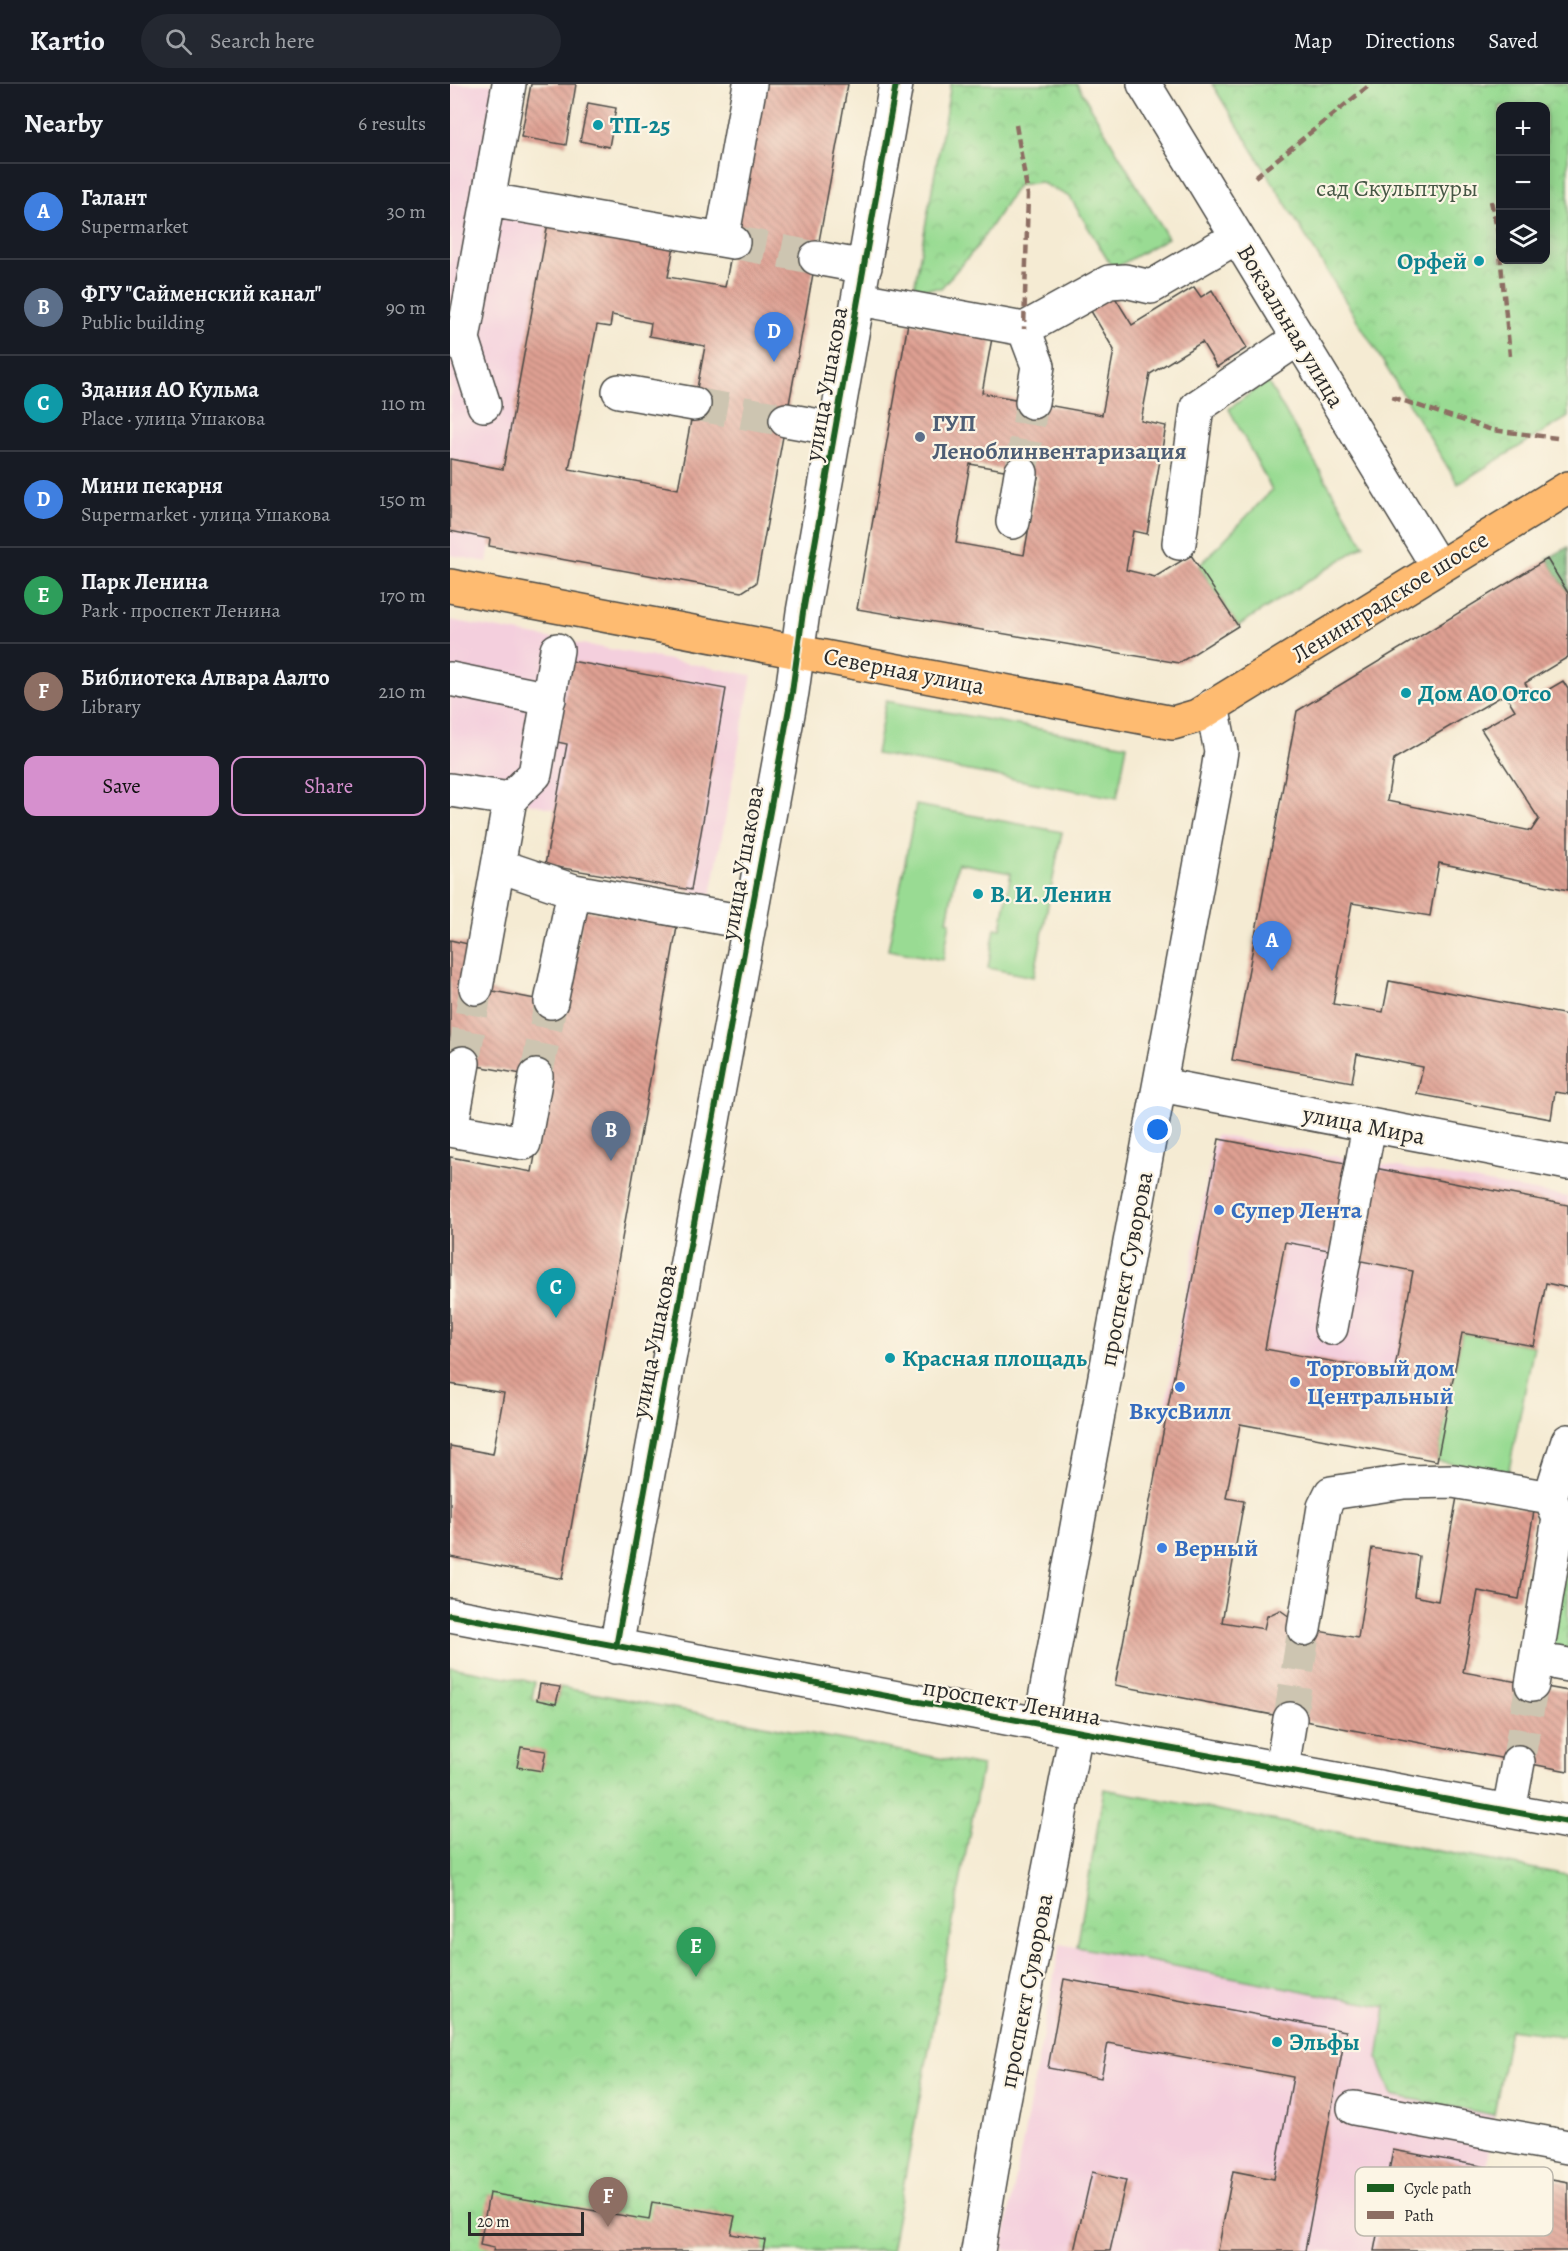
<!DOCTYPE html>
<meta charset="utf-8">
<style>
:root{--surface:#171b24;--page:#242831;--text:#f1f3f6;--muted:#9ea1a6;--line:#363941;--accent:#d690ce}
body{margin:0;font-family:Alegreya,serif;background:var(--page);color:var(--text)}
.controls{position:absolute;right:18px;top:18px;display:grid;overflow:hidden;border-radius:12px;box-shadow:0 3px 15px #0003}
.controls button{width:54px;height:54px;display:grid;place-items:center;padding:0;border:0;border-bottom:2px solid var(--line);background:var(--surface);color:var(--text);font:30px sans-serif}
.scale{position:absolute;left:18px;bottom:15px;width:116px;box-sizing:border-box;padding-left:6px;border:3px solid #2b2b2b;border-top:0;font-size:16px;line-height:21px;white-space:nowrap;color:#2b2b2b;-webkit-text-stroke:4px #fcf5e5;paint-order:stroke}
.you{position:absolute;left:708px;top:1046px;width:21px;height:21px;margin:-15px;border:4px solid #fff;border-radius:50%;background:#1a73e8;box-shadow:0 0 0 9px #1a73e833}
.badge{display:grid;place-items:center;width:39px;height:39px;border-radius:50%;background:var(--accent);color:#fff;font-size:20px;font-weight:700}
.pin{position:absolute;translate:-50% -50px;filter:drop-shadow(0 2px 3px #0008)}
.pin::after{content:'';position:absolute;top:32px;width:21px;height:18px;background:inherit;clip-path:polygon(0 0,100% 0,50% 100%)}
.list{margin:0;padding:0;list-style:none}
h2{display:flex;justify-content:space-between;align-items:center;height:78px;margin:0;padding:0 24px;font-size:26px}
h2 small{font-size:20px;font-weight:400;color:var(--muted)}
.list li{display:grid;grid-template-columns:39px 1fr auto;gap:18px;align-items:center;box-sizing:border-box;height:96px;padding:0 24px;border-top:2px solid var(--line)}
.list b{display:block;font-size:22px;white-space:nowrap}
.list p{margin:0;font-size:20px;white-space:nowrap;color:var(--muted)}
.list em{font-size:20px;font-style:normal;color:var(--muted)}
.actions{display:flex;gap:12px;padding:18px 24px}
.actions a{flex:1;padding:14px 0;border:2px solid var(--accent);border-radius:12px;text-align:center;font-size:21px;color:var(--accent)}
.actions .main{background:var(--accent);color:#111}
.icon{flex:none;width:33px;height:33px;fill:none;stroke:currentColor;stroke-width:2;stroke-linecap:round;stroke-linejoin:round}
.map{position:relative;flex:none;width:1118px;height:2167px;overflow:hidden}
header{display:flex;align-items:center;gap:36px;box-sizing:border-box;height:84px;padding:0 30px;background:var(--surface);border-bottom:2px solid var(--line)}
header strong{font-size:28px}
nav{display:flex;gap:33px;margin-inline-start:auto;font-size:21px}
.search{width:420px;height:54px;background:var(--page);display:flex;align-items:center;gap:15px;box-sizing:border-box;padding:0 21px;border-radius:33px;color:var(--muted);font-size:22px}
main{display:flex}
aside{flex:1;background:var(--surface)}
.map>svg:first-child{display:block}
.built{fill:#f4cfdd}
.grass{fill:#99db93;stroke:#62835f;stroke-width:1.5}
.forest{fill:url(#forest-crowns);stroke:#527354;stroke-width:1.5}
.park{fill:url(#park-crowns);stroke:#62835f;stroke-width:1.5;fill-rule:evenodd}
.building{fill:url(#building-back-hatch);fill-rule:evenodd}
.lines{fill:none;stroke-linecap:round;stroke-linejoin:round}
.minor-tunnel{stroke:#cdc5b1;stroke-width:33;stroke-dasharray:33 16;stroke-linecap:butt}
.minor-casing{stroke:#494844;stroke-width:36}
.major-casing{stroke:#494844;stroke-width:36}
.minor{stroke:#fff;stroke-width:33}
.major{stroke:#febb71;stroke-width:33}
.quiet{stroke:#8d6e63;stroke-width:4.5;stroke-dasharray:9 4.5;stroke-linecap:butt}
.cycleway-casing{stroke:#fcf5e5;stroke-width:10}
.cycleway{stroke:#1b5e20;stroke-width:6}
.culture-dot{fill:#0f9aa8;stroke:#fcf5e5;stroke-width:2}
.service-dot{fill:#5c6f8a;stroke:#fcf5e5;stroke-width:2}
.shop-dot{fill:#3f7fe0;stroke:#fcf5e5;stroke-width:2}
.labels{text-anchor:middle;dominant-baseline:central;stroke-width:4.5;stroke-linejoin:round;paint-order:stroke}
.culture-label{font-size:24px;font-weight:bold;fill:#0d838f;stroke:#fcf5e5;text-anchor:start}
.park-label{font-size:24px;fill:#465745;stroke:#fcf5e5}
.street-label{font-size:24px;fill:#2b2b2b;stroke:#fcf5e5}
.service-label{font-size:24px;font-weight:bold;fill:#4e5e75;stroke:#fcf5e5;text-anchor:start}
.shop-label{font-size:24px;font-weight:bold;fill:#366cbe;stroke:#fcf5e5;text-anchor:start}
.key{fill:#fcf5e5;stroke:#bdb8ad;stroke-width:1.5}
.key-label{font-size:16px;fill:#2b2b2b}
</style>
<header>
<strong>Kartio</strong>
<div class="search"><svg class="icon" aria-label="search" viewBox="0 0 24 24"><circle cx="10" cy="10" r="6"/><path d="M15 15l6 6"/></svg>Search here</div>
<nav><a>Map</a><a>Directions</a><a>Saved</a></nav>
</header>
<main>
<aside>
<h2>Nearby<small>6 results</small></h2>
<ul class="list">
<li><span class="badge" style="background:#3f7fe0">A</span><div><b>Галант</b><p>Supermarket</p></div><em>30 m</em></li>
<li><span class="badge" style="background:#5c6f8a">B</span><div><b>ФГУ &quot;Сайменский канал&quot;</b><p>Public building</p></div><em>90 m</em></li>
<li><span class="badge" style="background:#0f9aa8">C</span><div><b>Здания АО Кульма</b><p>Place · улица Ушакова</p></div><em>110 m</em></li>
<li><span class="badge" style="background:#3f7fe0">D</span><div><b>Мини пекарня</b><p>Supermarket · улица Ушакова</p></div><em>150 m</em></li>
<li><span class="badge" style="background:#2e9e5b">E</span><div><b>Парк Ленина</b><p>Park · проспект Ленина</p></div><em>170 m</em></li>
<li><span class="badge" style="background:#8d6e63">F</span><div><b>Библиотека Алвара Аалто</b><p>Library</p></div><em>210 m</em></li>
</ul>
<div class="actions"><a class="main">Save</a><a>Share</a></div>
</aside>
<div class="map">
<svg width="1118" height="2167" viewBox="0 0 1118 2167">
<defs>
<pattern id="forest-crowns" width="20" height="18" patternUnits="userSpaceOnUse" patternTransform="scale(1.5)"><rect width="20" height="18" fill="#7abb7d"/><path d="M2 6a3 3 0 1 1 6 0M12 15a3 3 0 1 1 6 0" fill="none" stroke="#649867"/></pattern>
<pattern id="park-crowns" width="20" height="18" patternUnits="userSpaceOnUse" patternTransform="scale(1.5)"><rect width="20" height="18" fill="#99db93"/><path d="M2 6a3 3 0 1 1 6 0M12 15a3 3 0 1 1 6 0" fill="none" stroke="#84bc7f"/></pattern>
<pattern id="building-back-hatch" width="6" height="6" patternUnits="userSpaceOnUse" patternTransform="scale(1.5)"><rect width="6" height="6" fill="#dfa093"/><path d="M-1 5l2 2M0 0l6 6M5-1l2 2" fill="none" stroke="#b58378"/></pattern>
</defs>
<rect width="100%" height="100%" fill="#fcf5e5"/>
<filter id="ink" filterUnits="userSpaceOnUse"><feTurbulence type="fractalNoise" baseFrequency=".0167" numOctaves="2"/><feDisplacementMap in="SourceGraphic" scale="12" xChannelSelector="R" yChannelSelector="G"/><feConvolveMatrix kernelMatrix="1 2 1 2 8 2 1 2 1" color-interpolation-filters="sRGB"/></filter>
<filter id="wash" filterUnits="userSpaceOnUse"><feTurbulence type="fractalNoise" baseFrequency=".008" numOctaves="4" result="noise"/><feDisplacementMap in="SourceGraphic" scale="24" xChannelSelector="R" yChannelSelector="G"/><feGaussianBlur stdDeviation="1.35" result="paint"/><feColorMatrix in="noise" values="0 0 0 0 0 0 0 0 0 0 0 0 0 0 0 0 0 1.4 0 .05"/><feComposite in="paint" operator="in"/></filter>
<g filter="url(#wash)">
<rect width="100%" height="100%" fill="#f5ebd3"/>
<path class="built" d="M0,0H59L40,116L98,139L37,478L0,471Z
M0,536L302,591L261,811L95,781L105,725L60,715L0,706Z
M765,1051L1118,1113V1121L1039,1106L987,1377L715,1326Z
M610,1860L936,1923L928,1975L942,2011L1044,2031L1036,2083L1118,2098V2167H552Z"/>
<path class="grass" d="M817,297L914,461L788,542L749,482L822,406L779,325Z
M436,617L677,661L667,714L426,670Z
M466,721L612,748L584,893L538,884L545,844L551,845L561,789L508,779L497,837L500,838L493,876L438,866Z
M1012,1249L1084,1262L1058,1390L987,1377Z"/>
<path class="forest" d="M1118,463V509L1097,475Z"/>
<path class="park" d="M501,0H627L718,154L663,185L620,113L590,98L568,101L527,163L491,204L464,205Z
M762,0H1118V333L1008,400ZM1050,22H1096V176H1050Z
M1114,1491L1118,1492V1571L1100,1568Z
M0,1583L85,1598L82,1615L106,1619L110,1603L532,1682L441,2167H0Z
M654,1705L1118,1791V1953L1060,1945L1044,2031L942,2011L928,1975L936,1923L627,1863Z"/>
<g id="blocks">
<path class="building" d="M81,0H126L116,61L71,53Z
M313,0H398L306,499L292,508L39,462L40,455L0,447V375L53,385L98,139L224,162L218,193L275,203ZM162,231L201,239L199,252L255,262L228,405L119,385L147,241L160,243Z
M138,19L166,24L159,63L130,57Z
M744,203L751,213L762,206L797,264L767,283L752,258L700,290L691,337L716,342L697,450L683,447L676,486L705,493L741,471L788,542L729,579L407,525L458,239L542,254L532,309L652,331L664,266L638,222L661,207L682,241ZM520,380L588,392L574,471L506,459Z
M1097,475L1118,509V573L1075,599L1084,614L1113,597L1118,605V806L989,779L980,832L902,819L883,920L933,928L939,897L1118,931V1010L1105,1008L1101,1035L967,1010L973,983L907,970L902,998L782,976L847,627ZM1055,610L1065,626L1031,645L1089,735L1081,747L937,717L944,675Z
M121,577L276,605L241,806L95,781L117,660L107,658Z
M134,826L227,843L112,1495L0,1473V1362L43,1370L54,1309L0,1300V1073L82,1088L99,995L0,977V856L18,860L11,901L117,921Z
M769,1055L906,1081L889,1168L835,1158L815,1265L944,1289L963,1187L901,1175L919,1083L1118,1121V1204L1096,1199L1084,1262L1012,1249L987,1377L790,1340L776,1414L794,1417L772,1538L814,1545L817,1532L830,1526L840,1533L839,1542L908,1554L922,1464L969,1472L964,1512L988,1517L1007,1413L1084,1427L1069,1515L1028,1507L1013,1588L1118,1607V1687L665,1601Z
M90,1600L110,1603L106,1620L87,1616Z
M71,1663L96,1667L92,1687L67,1683Z
M614,1895L896,1947L855,2167H768L783,2087L824,2095L843,1993L658,1959L651,1994L598,1984Z
M943,2066L1118,2098V2167H924Z
M642,2088L676,2096L660,2167H624Z
M39,2109L199,2136L202,2118L285,2132L281,2150L315,2156L313,2167H43L44,2164L30,2161Z"/>
</g>
</g>
<g filter="url(#ink)">
<use href="#blocks" fill-opacity="0" stroke="#494844" stroke-width="1.5"/>
<g class="lines">
<path class="minor-tunnel" d="M283,158L366,174
M244,320L336,336
M571,389L582,318
M13,979L26,904
M86,992L101,918
M840,1635L854,1545
M1068,1678L1082,1601"/>
<g class="minor-casing">
<path id="minor" d="M694,0L988,483
M39,116L283,158
M272,156L300,0
M366,174L415,183
M410,215L574,245L588,282L582,318
M574,245L659,198L675,197L701,203L787,153
M0,252L13,255L34,321
M13,255L59,0
M169,307L244,320
M336,336L386,345
M563,438L571,389
M729,459L747,323L849,254
M0,595L99,615
M0,706L60,715
M50,782L124,807L300,839
M26,904L60,715L85,690L107,566
M101,918L124,807
M711,1001L1118,1079
M0,1046L74,1059L86,992
M1,1046L13,979
M881,1244L919,1042
M0,1531L1118,1738
M854,1545L874,1423L881,1409L954,1398L1003,1397L1100,1414
M166,1563L342,608L353,528L446,0
M1107,1579L1118,1581
M1082,1601L1109,1434L1100,1414L1118,1357
M590,1641L768,687L771,667L762,622
M832,1684L840,1635
M1059,1727L1068,1678
M904,2024L1118,2063
M528,2167L552,2026L626,1648"/>
</g>
<g class="major-casing">
<path id="major" d="M0,502L723,639L747,632L1118,404"/>
</g>
<use href="#minor" class="minor"/>
<use href="#major" class="major"/>
<path class="quiet" d="M566,41L578,111L574,245
M805,93L921,0
M1041,117L1048,149L1060,272
M942,313L1042,346L1107,354"/>
<g class="cycleway-casing">
<path id="cycleway" d="M0,1531L1118,1738
M166,1563L342,608L353,528L446,0"/>
</g>
<use href="#cycleway" class="cycleway"/>
</g>
</g>
<g class="culture-dot">
<circle cx="148" cy="41" r="6"/>
<circle cx="1029" cy="177" r="6"/>
<circle cx="956" cy="609" r="6"/>
<circle cx="528" cy="810" r="6"/>
<circle cx="440" cy="1274" r="6"/>
<circle cx="827" cy="1958" r="6"/>
</g>
<circle class="service-dot" cx="470" cy="353" r="6"/>
<g class="shop-dot">
<circle cx="769" cy="1126" r="6"/>
<circle cx="845" cy="1298" r="6"/>
<circle cx="730" cy="1303" r="6"/>
<circle cx="712" cy="1464" r="6"/>
</g>
<g class="labels">
<g class="culture-label">
<text x="160" y="41">ТП-25</text>
<text x="1017" y="177" text-anchor="end">Орфей</text>
<text x="968" y="609">Дом АО Отсо</text>
<text x="540" y="810">В. И. Ленин</text>
<text x="452" y="1274">Красная площадь</text>
<text x="839" y="1958">Эльфы</text>
</g>
<g class="park-label">
<text x="947" y="104">сад Скульптуры</text>
</g>
<g class="street-label">
<text transform="translate(841 242) rotate(59)">Вокзальная улица</text>
<text transform="translate(376 300) rotate(-80)">улица Ушакова</text>
<text transform="translate(940 513) rotate(-32)">Ленинградское шоссе</text>
<text transform="translate(454 587) rotate(11)">Северная улица</text>
<text transform="translate(292 779) rotate(-80)">улица Ушакова</text>
<text transform="translate(914 1041) rotate(11)">улица Мира</text>
<text transform="translate(676 1185) rotate(-79)">проспект Суворова</text>
<text transform="translate(204 1257) rotate(-79)">улица Ушакова</text>
<text transform="translate(562 1618) rotate(10)">проспект Ленина</text>
<text transform="translate(576 1907) rotate(-79)">проспект Суворова</text>
</g>
<g class="service-label">
<text x="482" y="339">ГУП<tspan x="482" dy="28">Леноблинвентаризация</tspan></text>
</g>
<g class="shop-label">
<text x="781" y="1126">Супер Лента</text>
<text x="857" y="1284">Торговый дом<tspan x="857" dy="28">Центральный</tspan></text>
<text x="730" y="1327" text-anchor="middle">ВкусВилл</text>
<text x="724" y="1464">Верный</text>
</g>
</g>
<rect x="905" y="2083" width="198" height="69" rx="9" class="key"/>
<rect x="917" y="2100" width="27" height="8" fill="#1b5e20"/>
<rect x="917" y="2127" width="27" height="8" fill="#8d6e63"/>
<g class="key-label">
<text x="954" y="2110">Cycle path</text>
<text x="954" y="2137">Path</text>
</g>
</svg>
<div class="controls">
<button>+</button>
<button>−</button>
<button><svg class="icon" aria-label="layers" viewBox="0 0 24 24"><path d="M12 4l9 5-9 5-9-5zM3 14l9 5 9-5"/></svg></button>
</div>
<div class="scale">20 m</div>
<div class="you"></div>
<div class="pin badge" style="left:822px;top:887px;background:#3f7fe0">A</div>
<div class="pin badge" style="left:161px;top:1077px;background:#5c6f8a">B</div>
<div class="pin badge" style="left:106px;top:1234px;background:#0f9aa8">C</div>
<div class="pin badge" style="left:324px;top:278px;background:#3f7fe0">D</div>
<div class="pin badge" style="left:246px;top:1893px;background:#2e9e5b">E</div>
<div class="pin badge" style="left:158px;top:2143px;background:#8d6e63">F</div>
</div>
</main>
